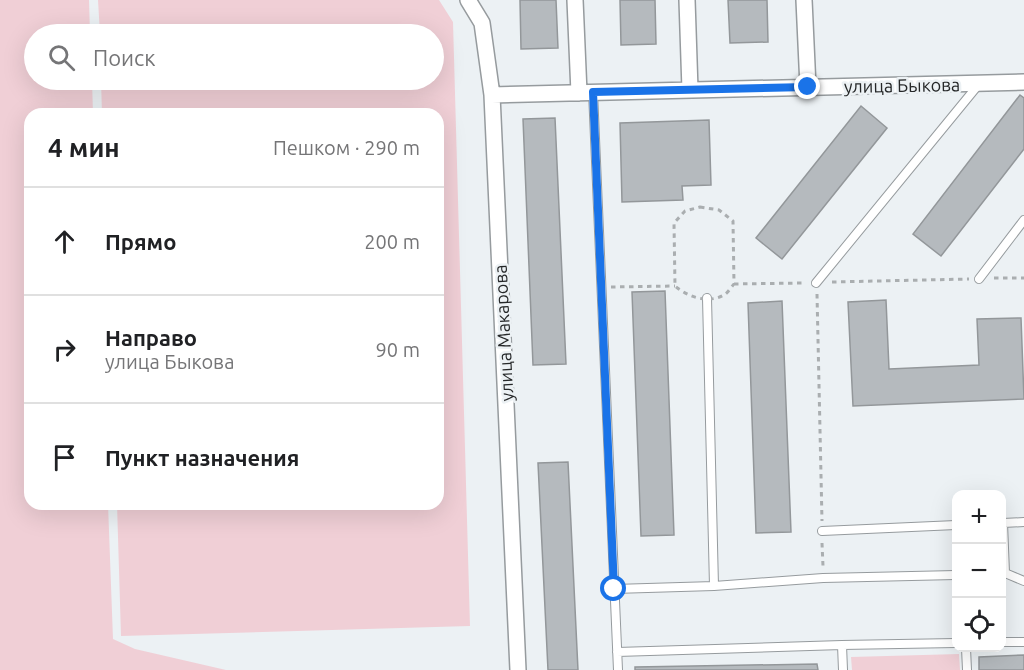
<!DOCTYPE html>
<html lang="ru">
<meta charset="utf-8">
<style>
:root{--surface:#fff;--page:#f2f2f2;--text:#202124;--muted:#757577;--line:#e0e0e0}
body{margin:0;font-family:Ubuntu,sans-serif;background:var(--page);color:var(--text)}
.controls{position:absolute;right:18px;bottom:18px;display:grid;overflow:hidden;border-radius:12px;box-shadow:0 6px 24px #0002}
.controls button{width:54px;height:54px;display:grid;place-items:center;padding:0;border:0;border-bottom:2px solid var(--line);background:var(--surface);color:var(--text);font:30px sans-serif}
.stop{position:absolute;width:18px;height:18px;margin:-14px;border:4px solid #1a73e8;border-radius:50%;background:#fff}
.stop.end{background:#1a73e8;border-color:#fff;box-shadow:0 2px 6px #0008}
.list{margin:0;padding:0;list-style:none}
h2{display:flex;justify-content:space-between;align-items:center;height:78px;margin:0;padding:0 24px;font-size:26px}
h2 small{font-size:20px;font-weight:400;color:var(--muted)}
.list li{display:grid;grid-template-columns:39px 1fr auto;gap:18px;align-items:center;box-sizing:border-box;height:108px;padding:0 24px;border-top:2px solid var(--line)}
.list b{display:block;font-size:22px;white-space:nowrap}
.list p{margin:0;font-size:20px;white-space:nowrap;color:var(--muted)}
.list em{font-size:20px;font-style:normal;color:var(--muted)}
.icon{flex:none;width:33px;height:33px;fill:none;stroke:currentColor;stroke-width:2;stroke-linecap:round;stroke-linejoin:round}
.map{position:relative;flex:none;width:1024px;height:670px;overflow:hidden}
.search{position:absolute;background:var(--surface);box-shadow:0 6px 24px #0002;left:24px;top:24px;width:420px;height:66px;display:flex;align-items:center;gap:15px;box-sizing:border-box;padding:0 21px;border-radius:33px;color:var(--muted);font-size:22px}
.panel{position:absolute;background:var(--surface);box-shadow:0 6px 24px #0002;left:24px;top:108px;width:420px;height:402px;border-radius:18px}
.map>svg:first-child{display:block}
.green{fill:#f0cfd6}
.building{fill:#b5babe;stroke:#93979a;stroke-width:1.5}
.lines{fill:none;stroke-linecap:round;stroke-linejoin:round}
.service-casing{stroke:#969b9e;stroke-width:10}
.minor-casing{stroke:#969b9e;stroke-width:18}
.path{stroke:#aaaeb0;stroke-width:3;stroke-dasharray:4.5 4.5;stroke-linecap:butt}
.service{stroke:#fff;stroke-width:8}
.minor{stroke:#fff;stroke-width:15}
.route{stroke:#1a73e8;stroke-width:8}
.labels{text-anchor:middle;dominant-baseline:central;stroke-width:5;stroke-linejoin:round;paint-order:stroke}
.street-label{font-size:18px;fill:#252728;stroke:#ecf1f4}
</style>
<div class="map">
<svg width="1024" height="670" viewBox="0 0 1024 670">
<rect width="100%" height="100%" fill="#ecf1f4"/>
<path class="green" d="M0,0H89L90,34H34V80H92L93,114H30V504H108L113,639L135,649L226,670H0Z
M98,0H439L453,22L470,626L121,636L117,504H438V114H102L101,80H434V34H100Z
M959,654L960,670H852L851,657Z"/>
<path class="building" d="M520,0H556L558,48L521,49Z
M620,0H655L656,44L621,45Z
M728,0H767L768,42L730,43Z
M1020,95L1024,98V149L941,256L913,234Z
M861,106L887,128L782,259L756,238Z
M555,118L566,364L533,365L523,119Z
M709,120L711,185L682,186L683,200L622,202L620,123Z
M665,291L674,535L641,536L632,292Z
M886,300L889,369L979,365L977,319L1021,318L1024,399L853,406L848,302Z
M782,301L791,532L756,533L748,303Z
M568,462L578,670H548L538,463Z
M1024,655V670H979V657Z
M817,664L818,670H635V667Z"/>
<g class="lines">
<g class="service-casing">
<path id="service" d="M593,92L618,670
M979,279L1024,220
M816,283L979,84
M822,531L956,525
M1002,573H1005L1003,523L1024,522
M1005,573L1024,581
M714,586L823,578L956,575
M614,589L714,586L707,298
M1002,642H1024
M842,645L956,643
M966,648L967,670
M617,652L842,645L843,670"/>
</g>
<g class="minor-casing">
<path id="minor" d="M468,0L482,23L492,95L518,670
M575,0L579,93
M687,0L690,90
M804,0L808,87
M492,95L1024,82"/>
</g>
<path class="path" d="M700,207L719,210L733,221L734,284C731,287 728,293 724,295C708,304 688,297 675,286L674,223L685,211Z
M994,278H1024
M832,282L969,279
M734,284L805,283
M611,287L675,286
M817,294L822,521
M822,543L823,566"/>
<use href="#service" class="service"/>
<use href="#minor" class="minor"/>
</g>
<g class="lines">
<path class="route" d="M614,589L593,92L808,87"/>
</g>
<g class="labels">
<g class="street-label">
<text transform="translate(902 85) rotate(-1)">улица Быкова</text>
<text transform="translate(503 333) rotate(-93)">улица Макарова</text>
</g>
</g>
</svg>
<div class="controls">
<button>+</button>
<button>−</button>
<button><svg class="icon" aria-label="locate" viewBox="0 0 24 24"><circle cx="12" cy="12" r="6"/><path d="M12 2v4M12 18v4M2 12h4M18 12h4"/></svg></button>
</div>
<div class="stop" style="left:614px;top:589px"></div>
<div class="stop end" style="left:808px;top:87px"></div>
<div class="search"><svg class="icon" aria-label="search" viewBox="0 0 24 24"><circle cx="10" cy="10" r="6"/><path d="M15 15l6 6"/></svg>Поиск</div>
<section class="panel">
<h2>4 мин<small>Пешком · 290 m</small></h2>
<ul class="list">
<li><svg class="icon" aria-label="ahead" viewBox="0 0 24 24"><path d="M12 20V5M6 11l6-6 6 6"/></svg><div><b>Прямо</b></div><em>200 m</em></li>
<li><svg class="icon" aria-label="right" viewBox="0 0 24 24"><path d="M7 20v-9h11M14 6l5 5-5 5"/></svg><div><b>Направо</b><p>улица Быкова</p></div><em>90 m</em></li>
<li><svg class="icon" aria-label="arrive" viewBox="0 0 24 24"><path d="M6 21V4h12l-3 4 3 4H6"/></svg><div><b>Пункт назначения</b></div></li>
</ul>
</section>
</div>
